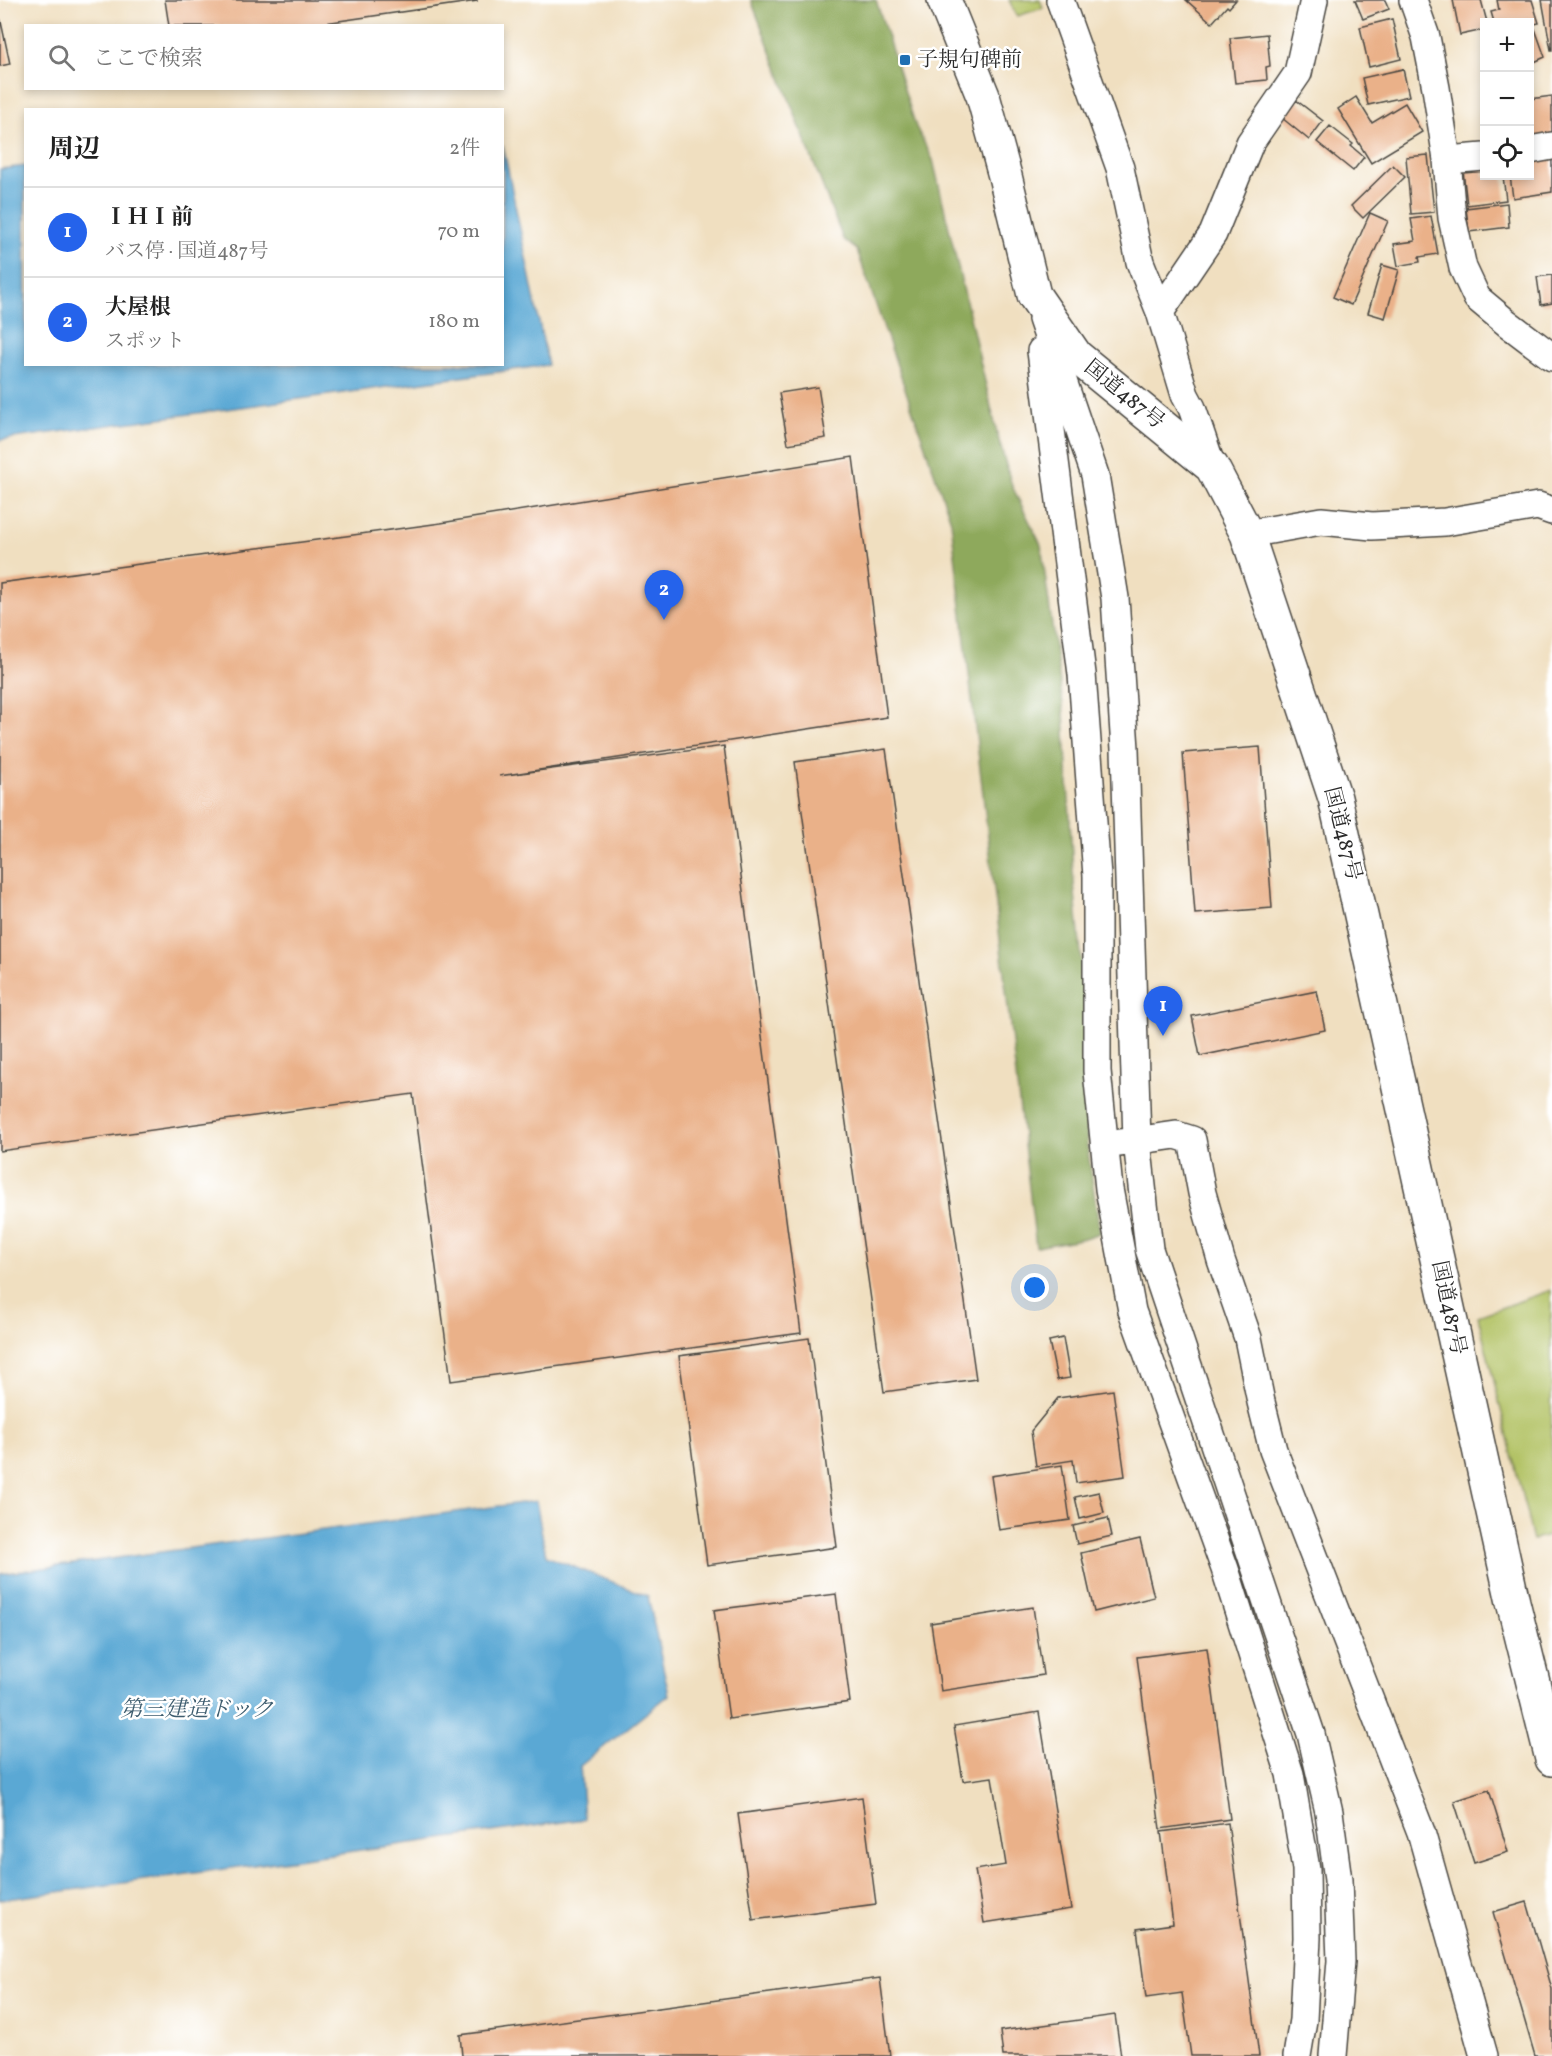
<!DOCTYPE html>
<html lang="ja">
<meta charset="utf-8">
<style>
:root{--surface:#fff;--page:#f2f2f2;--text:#222;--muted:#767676;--line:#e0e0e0;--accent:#2563eb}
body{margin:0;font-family:Vollkorn,"Noto Serif JP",serif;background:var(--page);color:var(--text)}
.controls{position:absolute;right:18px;top:18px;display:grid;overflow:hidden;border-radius:0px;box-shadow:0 3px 9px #0003}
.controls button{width:54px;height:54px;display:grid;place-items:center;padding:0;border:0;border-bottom:2px solid var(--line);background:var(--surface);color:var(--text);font:30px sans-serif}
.you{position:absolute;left:1035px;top:1288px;width:21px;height:21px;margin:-15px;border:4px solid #fff;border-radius:50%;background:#1a73e8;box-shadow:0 0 0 9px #1a73e833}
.badge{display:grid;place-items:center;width:39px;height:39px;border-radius:50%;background:var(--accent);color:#fff;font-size:20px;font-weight:700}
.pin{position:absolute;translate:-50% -50px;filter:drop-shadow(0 2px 3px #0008)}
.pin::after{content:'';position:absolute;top:32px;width:21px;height:18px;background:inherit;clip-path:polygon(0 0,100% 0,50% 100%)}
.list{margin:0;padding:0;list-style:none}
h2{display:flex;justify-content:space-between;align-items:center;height:78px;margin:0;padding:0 24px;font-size:26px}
h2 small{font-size:20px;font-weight:400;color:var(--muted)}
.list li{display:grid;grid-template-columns:39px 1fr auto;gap:18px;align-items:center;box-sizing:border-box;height:90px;padding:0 24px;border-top:2px solid var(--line)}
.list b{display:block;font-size:22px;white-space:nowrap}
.list p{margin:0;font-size:20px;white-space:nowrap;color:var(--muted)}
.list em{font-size:20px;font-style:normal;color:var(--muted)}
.icon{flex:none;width:33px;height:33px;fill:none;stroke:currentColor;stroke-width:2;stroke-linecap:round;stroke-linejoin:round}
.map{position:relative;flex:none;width:1552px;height:2056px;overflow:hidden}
.search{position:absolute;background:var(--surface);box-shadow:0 3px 9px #0003;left:24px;top:24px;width:480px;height:66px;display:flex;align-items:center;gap:15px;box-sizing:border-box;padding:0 21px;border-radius:0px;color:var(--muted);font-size:22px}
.panel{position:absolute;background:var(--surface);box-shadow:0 3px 9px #0003;left:24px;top:108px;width:480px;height:258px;border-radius:0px}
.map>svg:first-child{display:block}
.green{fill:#b3c366;stroke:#6f7748;stroke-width:1.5}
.forest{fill:#8ea95b;stroke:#5c6a43;stroke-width:1.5}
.water{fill:#5aa8d4;stroke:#426a80;stroke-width:1.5}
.building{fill:#eab189}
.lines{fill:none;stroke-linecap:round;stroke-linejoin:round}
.minor-casing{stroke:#494641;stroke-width:30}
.highway-casing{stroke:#494641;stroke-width:36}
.minor{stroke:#fff;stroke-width:27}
.highway{stroke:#fff;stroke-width:33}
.poi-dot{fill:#1f6fb2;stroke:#fff;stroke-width:2}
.labels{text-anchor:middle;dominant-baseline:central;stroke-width:5;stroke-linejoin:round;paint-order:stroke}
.poi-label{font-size:21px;fill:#2b2b2b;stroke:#fff;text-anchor:start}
.street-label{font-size:21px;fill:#2b2b2b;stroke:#fff}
.water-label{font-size:22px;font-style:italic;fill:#3e5d6f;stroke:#fff}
</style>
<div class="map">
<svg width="1552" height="2056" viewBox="0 0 1552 2056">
<rect width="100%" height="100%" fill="#fff"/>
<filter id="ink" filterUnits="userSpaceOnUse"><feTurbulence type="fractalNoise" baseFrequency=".0167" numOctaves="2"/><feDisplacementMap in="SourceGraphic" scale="12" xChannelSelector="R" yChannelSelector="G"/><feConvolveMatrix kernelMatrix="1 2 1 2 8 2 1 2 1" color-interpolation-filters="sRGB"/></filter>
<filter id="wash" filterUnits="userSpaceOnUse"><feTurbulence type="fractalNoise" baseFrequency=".008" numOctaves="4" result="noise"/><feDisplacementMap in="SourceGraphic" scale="24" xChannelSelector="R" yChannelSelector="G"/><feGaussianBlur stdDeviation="1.35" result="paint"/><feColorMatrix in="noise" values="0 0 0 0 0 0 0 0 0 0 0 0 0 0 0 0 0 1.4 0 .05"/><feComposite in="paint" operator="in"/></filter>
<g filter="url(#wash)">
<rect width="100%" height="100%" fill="#f0dfc0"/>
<path class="green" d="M1009,0H1040L1043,8L1017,16Z
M1551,1290L1552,1535L1533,1540L1478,1316Z"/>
<path class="forest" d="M751,0H876L916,127L933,160L998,437L1012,486L1041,545L1064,713L1073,872L1085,996L1087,1145L1100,1233L1081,1239L1036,1247L951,521L857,250L843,239Z"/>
<path class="water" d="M503,146L548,365L0,440V169L25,166L26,364H502Z
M536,1501L546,1556L648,1596L669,1695L580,1766L584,1819L0,1900V1574Z"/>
<g id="blocks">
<path class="building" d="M165,0H477V1L304,26H169Z
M1186,0H1236L1229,8L1227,6L1212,23Z
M1355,0H1385L1389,9L1363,19Z
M1453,0H1481L1487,22H1484V30L1460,35Z
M1497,0H1532L1539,23L1530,25V22H1494L1491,12L1499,10Z
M1542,0H1552V50H1551Z
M0,17L10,64L0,66Z
M1392,19L1401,59L1369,67L1360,27Z
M1535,29L1545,57L1530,64V31Z
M1267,34L1270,66L1266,67L1267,80L1235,83L1230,38Z
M1403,69L1409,96L1368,105L1362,78Z
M1552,96V139L1533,142L1530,120V99Z
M1356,97L1372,123L1405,103L1422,132L1371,163L1338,109Z
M1296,100L1323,121L1309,140L1282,118Z
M1330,126L1353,144L1351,146L1364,157L1353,171L1317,142Z
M1552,154V192L1513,198L1510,176H1530V157Z
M1428,155L1434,212L1411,214L1406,157Z
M1393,165L1405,177L1363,218L1351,206Z
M1484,168V176H1503L1506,200L1467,205L1463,170Z
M1507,203L1509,227L1469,232L1466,208Z
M1370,213L1388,221L1351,305L1333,297Z
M1431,216L1438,254L1419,257L1420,262L1398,266L1394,244L1415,241L1411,219Z
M1382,265L1399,270L1385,318L1368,313Z
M1552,275V303L1541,305L1537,277Z
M818,387L826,438L788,444L779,393Z
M853,457L887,717L499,776L724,746L801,1333L451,1381L413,1094L0,1151V583L441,523Z
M1260,747L1272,908L1195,914L1183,753Z
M886,749L976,1379L884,1392L795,762Z
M1317,991L1325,1030L1200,1056L1192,1016Z
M809,1338L837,1547L707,1565L679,1356Z
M1063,1338L1070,1378L1057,1380L1049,1341Z
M1113,1390L1125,1476L1076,1483L1073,1460L1036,1466L1031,1431L1058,1398Z
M1062,1465L1070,1520L999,1530L991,1476Z
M1099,1492L1104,1513L1080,1519L1075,1497Z
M1108,1518L1112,1536L1077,1544L1073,1526Z
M1140,1539L1154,1597L1094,1612L1081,1553Z
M836,1594L850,1702L729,1719L714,1610Z
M1033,1607L1043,1675L941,1691L931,1623Z
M1207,1648L1230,1819L1160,1829L1137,1657Z
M1039,1712L1071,1909L984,1923L975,1870L1006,1865L992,1777L963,1781L954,1726Z
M1489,1790L1508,1852L1474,1863L1454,1801Z
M862,1797L876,1904L753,1920L738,1814Z
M1228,1823L1259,2056H1191L1182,1993L1146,1998L1137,1929L1173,1924L1161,1832Z
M1527,1902L1552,1989V2056H1535L1493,1912Z
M880,1978L890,2056H462L460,2035Z
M1115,2015L1121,2056H1003L1000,2031Z"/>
</g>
</g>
<g filter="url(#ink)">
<use href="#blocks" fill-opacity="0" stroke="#494641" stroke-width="1.5"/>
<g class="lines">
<g class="minor-casing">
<path id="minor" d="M1060,0L1120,168L1140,262L1160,312L1185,395L1192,408L1212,467
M1413,0L1426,37L1436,88L1447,160L1452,218L1463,268L1477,298L1507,323L1552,357
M1530,150L1552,146
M1447,160L1484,157
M1160,312L1213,234L1250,143L1298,73L1314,0
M1042,319L1095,475L1115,598L1125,749L1137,1141L1149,1249L1311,1734L1329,1812L1338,1880L1341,1961L1333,2056
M1041,351L1082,674L1097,876V1071L1109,1189L1132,1311L1225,1569L1290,1774L1306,1869L1307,1938L1303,2020L1297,2056
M1247,534L1321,521L1372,526L1445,522L1538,506L1552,511
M1120,1143L1176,1135L1192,1140L1202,1193L1221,1260L1248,1338L1261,1402L1273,1450L1421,1832L1484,2056"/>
</g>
<g class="highway-casing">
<path id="highway" d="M944,0L983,96L1005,176L1034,295L1076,356L1212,467L1247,534L1335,798L1513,1602L1552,1759"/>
</g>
<use href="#minor" class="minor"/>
<use href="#highway" class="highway"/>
</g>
</g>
<rect class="poi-dot" x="899" y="54" width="12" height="12" rx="3"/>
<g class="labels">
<g class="poi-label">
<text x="917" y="60">子規句碑前</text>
</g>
<g class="street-label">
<text transform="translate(1124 395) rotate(39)">国道487号</text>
<text transform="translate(1342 834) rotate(76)">国道487号</text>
<text transform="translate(1448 1308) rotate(78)">国道487号</text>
</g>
<g class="water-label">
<text x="197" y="1710">第三建造ドック</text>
</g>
</g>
</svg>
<div class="controls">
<button>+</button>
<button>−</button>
<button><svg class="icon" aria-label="locate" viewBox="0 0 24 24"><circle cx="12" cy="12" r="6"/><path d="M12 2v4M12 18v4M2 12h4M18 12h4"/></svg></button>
</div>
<div class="you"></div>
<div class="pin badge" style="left:1163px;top:1036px">1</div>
<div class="pin badge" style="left:664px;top:620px">2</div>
<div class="search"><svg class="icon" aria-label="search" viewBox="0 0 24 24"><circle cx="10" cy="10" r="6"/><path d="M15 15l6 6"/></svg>ここで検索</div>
<section class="panel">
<h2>周辺<small>2件</small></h2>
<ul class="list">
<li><span class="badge">1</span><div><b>ＩＨＩ前</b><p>バス停 · 国道487号</p></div><em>70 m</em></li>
<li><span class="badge">2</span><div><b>大屋根</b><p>スポット</p></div><em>180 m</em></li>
</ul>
</section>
</div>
